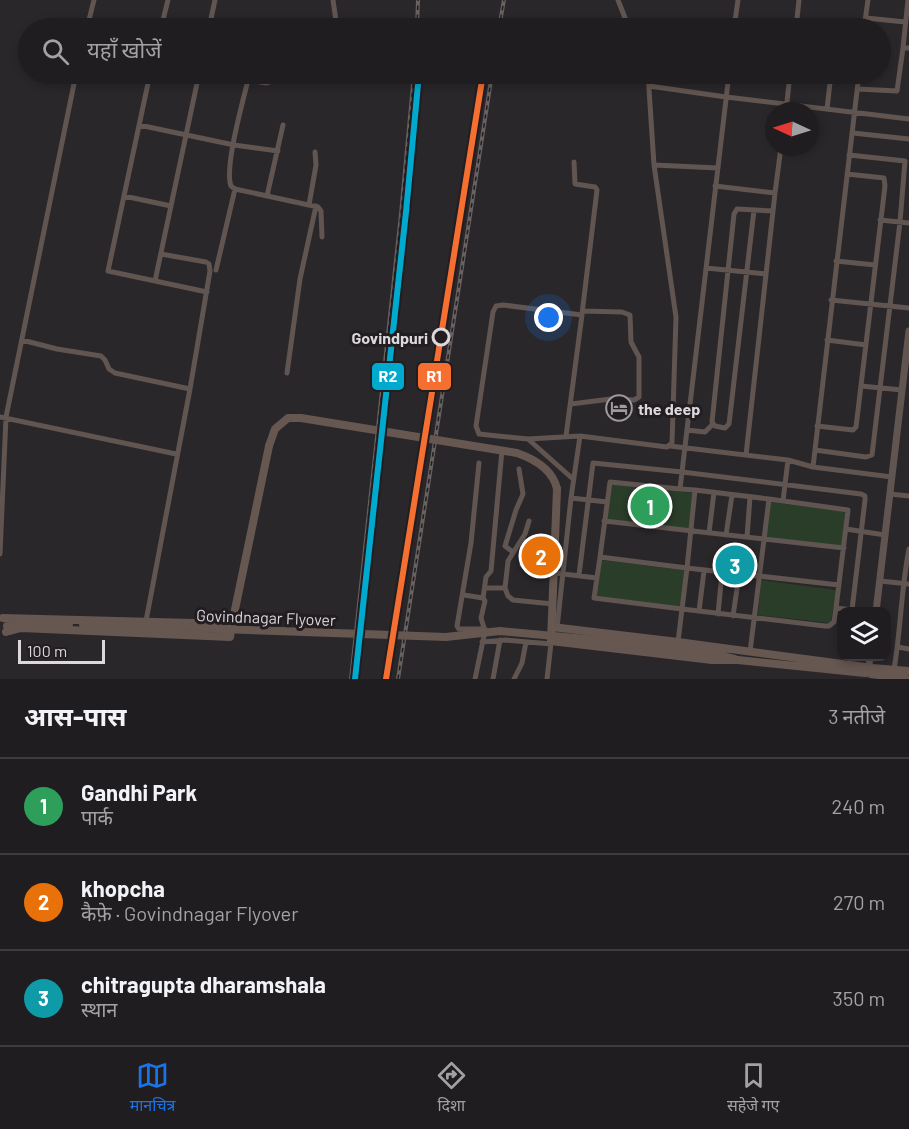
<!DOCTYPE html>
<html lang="hi">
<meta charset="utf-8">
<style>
:root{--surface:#201d20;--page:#282629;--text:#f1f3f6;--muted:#a2a2a5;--line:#3d3b3e;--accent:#1a73e8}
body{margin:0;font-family:Barlow,"Noto Sans Devanagari",sans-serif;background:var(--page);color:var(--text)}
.controls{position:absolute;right:18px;bottom:18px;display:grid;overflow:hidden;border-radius:12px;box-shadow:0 3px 9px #0003}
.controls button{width:54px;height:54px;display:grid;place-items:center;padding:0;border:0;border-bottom:2px solid var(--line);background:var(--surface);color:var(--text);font:30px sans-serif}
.compass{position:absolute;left:765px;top:102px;width:54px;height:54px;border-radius:50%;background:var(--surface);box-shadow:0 3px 9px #0003;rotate:274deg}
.scale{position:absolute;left:18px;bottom:15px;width:87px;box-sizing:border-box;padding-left:6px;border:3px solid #dcd8dc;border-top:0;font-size:16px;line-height:21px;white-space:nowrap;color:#dcd8dc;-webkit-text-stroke:4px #221d21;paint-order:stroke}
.you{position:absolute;left:549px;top:318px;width:21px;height:21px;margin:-15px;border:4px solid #fff;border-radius:50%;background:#1a73e8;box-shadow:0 0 0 9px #1a73e833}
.badge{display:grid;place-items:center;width:39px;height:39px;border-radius:50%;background:var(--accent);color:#fff;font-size:20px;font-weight:700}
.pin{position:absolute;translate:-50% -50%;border:3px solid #fff;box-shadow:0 2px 6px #0006}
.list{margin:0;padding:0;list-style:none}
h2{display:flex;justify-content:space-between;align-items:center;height:78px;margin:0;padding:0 24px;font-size:26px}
h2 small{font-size:20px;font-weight:400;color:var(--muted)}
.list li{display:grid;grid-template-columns:39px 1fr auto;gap:18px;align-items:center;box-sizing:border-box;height:96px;padding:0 24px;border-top:2px solid var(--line)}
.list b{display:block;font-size:22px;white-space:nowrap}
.list p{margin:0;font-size:20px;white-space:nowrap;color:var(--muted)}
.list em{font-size:20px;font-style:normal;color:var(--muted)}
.icon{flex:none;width:33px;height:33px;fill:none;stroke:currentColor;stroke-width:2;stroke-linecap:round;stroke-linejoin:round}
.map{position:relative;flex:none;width:909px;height:679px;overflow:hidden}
.search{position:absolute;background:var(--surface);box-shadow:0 3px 9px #0003;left:18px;right:18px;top:18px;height:66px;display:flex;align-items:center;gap:15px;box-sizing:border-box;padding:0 21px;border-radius:33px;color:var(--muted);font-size:22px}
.sheet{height:366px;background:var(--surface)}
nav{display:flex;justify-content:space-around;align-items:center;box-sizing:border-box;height:84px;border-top:2px solid var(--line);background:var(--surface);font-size:16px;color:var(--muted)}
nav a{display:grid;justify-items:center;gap:3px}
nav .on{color:var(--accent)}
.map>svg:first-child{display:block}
.green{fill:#2a3d29}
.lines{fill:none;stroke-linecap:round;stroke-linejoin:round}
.minor{stroke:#605551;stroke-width:5}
.tertiary{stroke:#605551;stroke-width:7}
.secondary{stroke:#665751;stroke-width:8}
.rail-casing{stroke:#676160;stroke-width:4}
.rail{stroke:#221d21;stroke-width:1.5;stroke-dasharray:4.5;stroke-linecap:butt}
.secondary-bridge{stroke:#665751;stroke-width:8}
.rail-1-casing{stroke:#221d21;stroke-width:10}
.rail-2-casing{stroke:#221d21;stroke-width:10}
.rail-1{stroke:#f46f30;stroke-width:6}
.rail-2{stroke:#00a9ce;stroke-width:6}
.stop-dot{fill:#221d21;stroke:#dcd8dc;stroke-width:3}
.labels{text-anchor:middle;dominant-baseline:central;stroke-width:6;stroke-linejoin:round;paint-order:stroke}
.stop-label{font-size:16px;font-weight:bold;fill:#dcd8dc;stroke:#221d21;text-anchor:end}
.poi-label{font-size:16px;font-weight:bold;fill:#dcd8dc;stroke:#221d21;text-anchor:start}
.street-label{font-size:16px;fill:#dcd8dc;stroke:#221d21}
.line-badge{stroke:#221d21;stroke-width:2}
.badge-label{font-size:16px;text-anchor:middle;font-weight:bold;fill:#fff}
</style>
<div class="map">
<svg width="909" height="679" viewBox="0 0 909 679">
<rect width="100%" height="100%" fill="#2a272a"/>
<path class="green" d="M611,484L693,493L689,529L607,520Z
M771,502L845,512L842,546L766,537Z
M601,560L684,570L682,607L596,597Z
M761,580L836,590L831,623L758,615Z"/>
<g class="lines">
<path class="minor" d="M333,0L337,28
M618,0L629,28
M866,18L905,22
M87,28L94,0
M161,28L168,0
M209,28L215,0
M734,28L738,0
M796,28L799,0
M864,28L868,0
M903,48L908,0
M150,74L108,271L207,292
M228,74L248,80C243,101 224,168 231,186L235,189L318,207L321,211L322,237
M249,74L248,80L266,83L295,74
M649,86L726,97L909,119
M858,89L897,91L903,48H909
M827,109L831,74
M786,111L790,74
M139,125L234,145L278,151
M853,133L909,139
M574,162L575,184L595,187L597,190L582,314
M654,165L718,168
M715,186L775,193L746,455
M775,193L781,147
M124,196L171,206
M267,196L283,125
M309,205L316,165L315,152
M754,210L729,424L725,428L715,426L712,422L734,214L737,209L773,211
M880,220L909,223
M836,261L875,265
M706,268L766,274
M216,270L235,189
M155,281L199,74
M831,300L909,308
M22,340L57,349L101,356L105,360L109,369L115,373L190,389
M827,340L866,345
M287,373L300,279L316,206
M861,386L902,390
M571,404L611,399L634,400L639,397V357L631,342L630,315L622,312L583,311
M0,417L176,454
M817,426L853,430L856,427L885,186L884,178L847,174
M687,430L705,432L712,425
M566,436L582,315L503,305L496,306L493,312L476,426L479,434L528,439L580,436L667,447L672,443L676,317L654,165L648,74
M580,436L571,498L607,502
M528,439L573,479
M670,446L788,460L813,467L892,477
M815,450L866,457L872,455L900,222L905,161L849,155
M479,463L471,543L457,626L459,629H485
M813,467L859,74
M680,489L695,490L687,568L839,585
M695,490L769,499
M890,494L909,496
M783,501L788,460
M604,521L844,548
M846,529L885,535
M709,533L714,492
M726,535L732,495
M747,537L750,497
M513,552L505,546L516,510L523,494L519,469
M0,554L6,417L76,74
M600,557L594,598L682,609L687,568L600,557L610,482L680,489L729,74
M522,565L526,541L556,544
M555,573L597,578
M579,575L593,463L682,472L861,494L865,496V500L852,610
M880,581L909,584
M485,588H505L508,561L525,534L529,521
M505,588L508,596L513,600L553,604
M464,595L483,598L485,601L481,618L485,631L475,679
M483,598L486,577L491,571L502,450
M699,611L704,571
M718,614L722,573
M733,616L739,575
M146,621L190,389L210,271L209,264L206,262L161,254
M557,628L571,498
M482,642L506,640L551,644
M678,642L682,609L825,626H829L834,622L836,608L870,612
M898,647L909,649
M750,652L769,499L848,510L836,608
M894,669C901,629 901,589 909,549
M493,679L500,640
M514,679L522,663L526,642
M547,679L551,643"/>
<path class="tertiary" d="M876,612L909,331
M869,666L870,656"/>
<path class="secondary" d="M557,489L551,641L712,660H738L865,673
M3,618L232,624L230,637L21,628L6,632
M232,624L269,446
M7,626L69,624
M552,627L678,642L865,667
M630,643L716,654L735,659
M872,668L909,671
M871,674L907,679"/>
<g class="rail-casing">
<path id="rail" d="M417,28L418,0
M499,28L504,0
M351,679L401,214L414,74
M398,679L492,74"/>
</g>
<use href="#rail" class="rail"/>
<path class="secondary-bridge" d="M269,446L275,429L288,418H301L517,453C534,459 553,470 557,489
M83,624L446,637L500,631L630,643"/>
<g class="rail-1-casing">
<path id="rail-1" d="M386,679L483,74"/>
</g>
<g class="rail-2-casing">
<path id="rail-2" d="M355,679L406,212L419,74"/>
</g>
<use href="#rail-1" class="rail-1"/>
<use href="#rail-2" class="rail-2"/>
</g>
<defs>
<g id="hotel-ring" transform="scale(1.35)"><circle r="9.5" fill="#221d21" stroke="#9e9a9e" stroke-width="1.5"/><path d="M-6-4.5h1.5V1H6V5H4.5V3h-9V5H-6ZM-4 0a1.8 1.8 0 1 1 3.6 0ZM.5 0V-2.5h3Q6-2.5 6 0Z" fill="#9e9a9e"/></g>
</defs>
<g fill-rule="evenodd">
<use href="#hotel-ring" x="619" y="408"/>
</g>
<circle class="stop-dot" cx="441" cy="337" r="8"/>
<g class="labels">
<g class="stop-label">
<text x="428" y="337">Govindpuri</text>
</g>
<g class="poi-label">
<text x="638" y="408">the deep</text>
</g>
<g class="street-label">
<text transform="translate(266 617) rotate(2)">Govindnagar Flyover</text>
</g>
</g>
<g class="line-badge">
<rect x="417" y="362" width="35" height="29" rx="6" fill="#f46f30"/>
<rect x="371" y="362" width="34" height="29" rx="6" fill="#00a9ce"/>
</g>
<g class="badge-label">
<text x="434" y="382">R1</text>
<text x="388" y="382">R2</text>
</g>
</svg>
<div class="controls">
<button><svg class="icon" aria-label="layers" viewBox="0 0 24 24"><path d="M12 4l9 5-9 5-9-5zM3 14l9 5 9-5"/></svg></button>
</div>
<svg class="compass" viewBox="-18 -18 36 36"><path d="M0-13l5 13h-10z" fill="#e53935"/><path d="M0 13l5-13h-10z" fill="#a2a2a5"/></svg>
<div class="scale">100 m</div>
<div class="you"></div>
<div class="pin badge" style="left:650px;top:506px;background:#2e9e5b">1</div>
<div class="pin badge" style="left:541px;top:556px;background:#e8710a">2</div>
<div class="pin badge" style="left:735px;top:565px;background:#0f9aa8">3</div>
<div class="search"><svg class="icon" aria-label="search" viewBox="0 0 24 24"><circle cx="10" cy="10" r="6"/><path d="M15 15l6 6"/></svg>यहाँ खोजें</div>
</div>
<section class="sheet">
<h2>आस-पास<small>3 नतीजे</small></h2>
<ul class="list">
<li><span class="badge" style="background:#2e9e5b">1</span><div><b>Gandhi Park</b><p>पार्क</p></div><em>240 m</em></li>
<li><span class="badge" style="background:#e8710a">2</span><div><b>khopcha</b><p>कैफ़े · Govindnagar Flyover</p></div><em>270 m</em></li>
<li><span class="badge" style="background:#0f9aa8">3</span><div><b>chitragupta dharamshala</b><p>स्थान</p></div><em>350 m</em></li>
</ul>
</section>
<nav>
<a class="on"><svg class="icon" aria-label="map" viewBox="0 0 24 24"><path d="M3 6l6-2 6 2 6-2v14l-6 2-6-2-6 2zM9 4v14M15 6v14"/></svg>मानचित्र</a>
<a><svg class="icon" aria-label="directions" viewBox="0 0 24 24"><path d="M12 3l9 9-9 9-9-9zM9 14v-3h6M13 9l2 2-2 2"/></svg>दिशा</a>
<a><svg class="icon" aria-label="saved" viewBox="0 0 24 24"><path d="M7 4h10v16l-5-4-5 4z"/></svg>सहेजे गए</a>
</nav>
